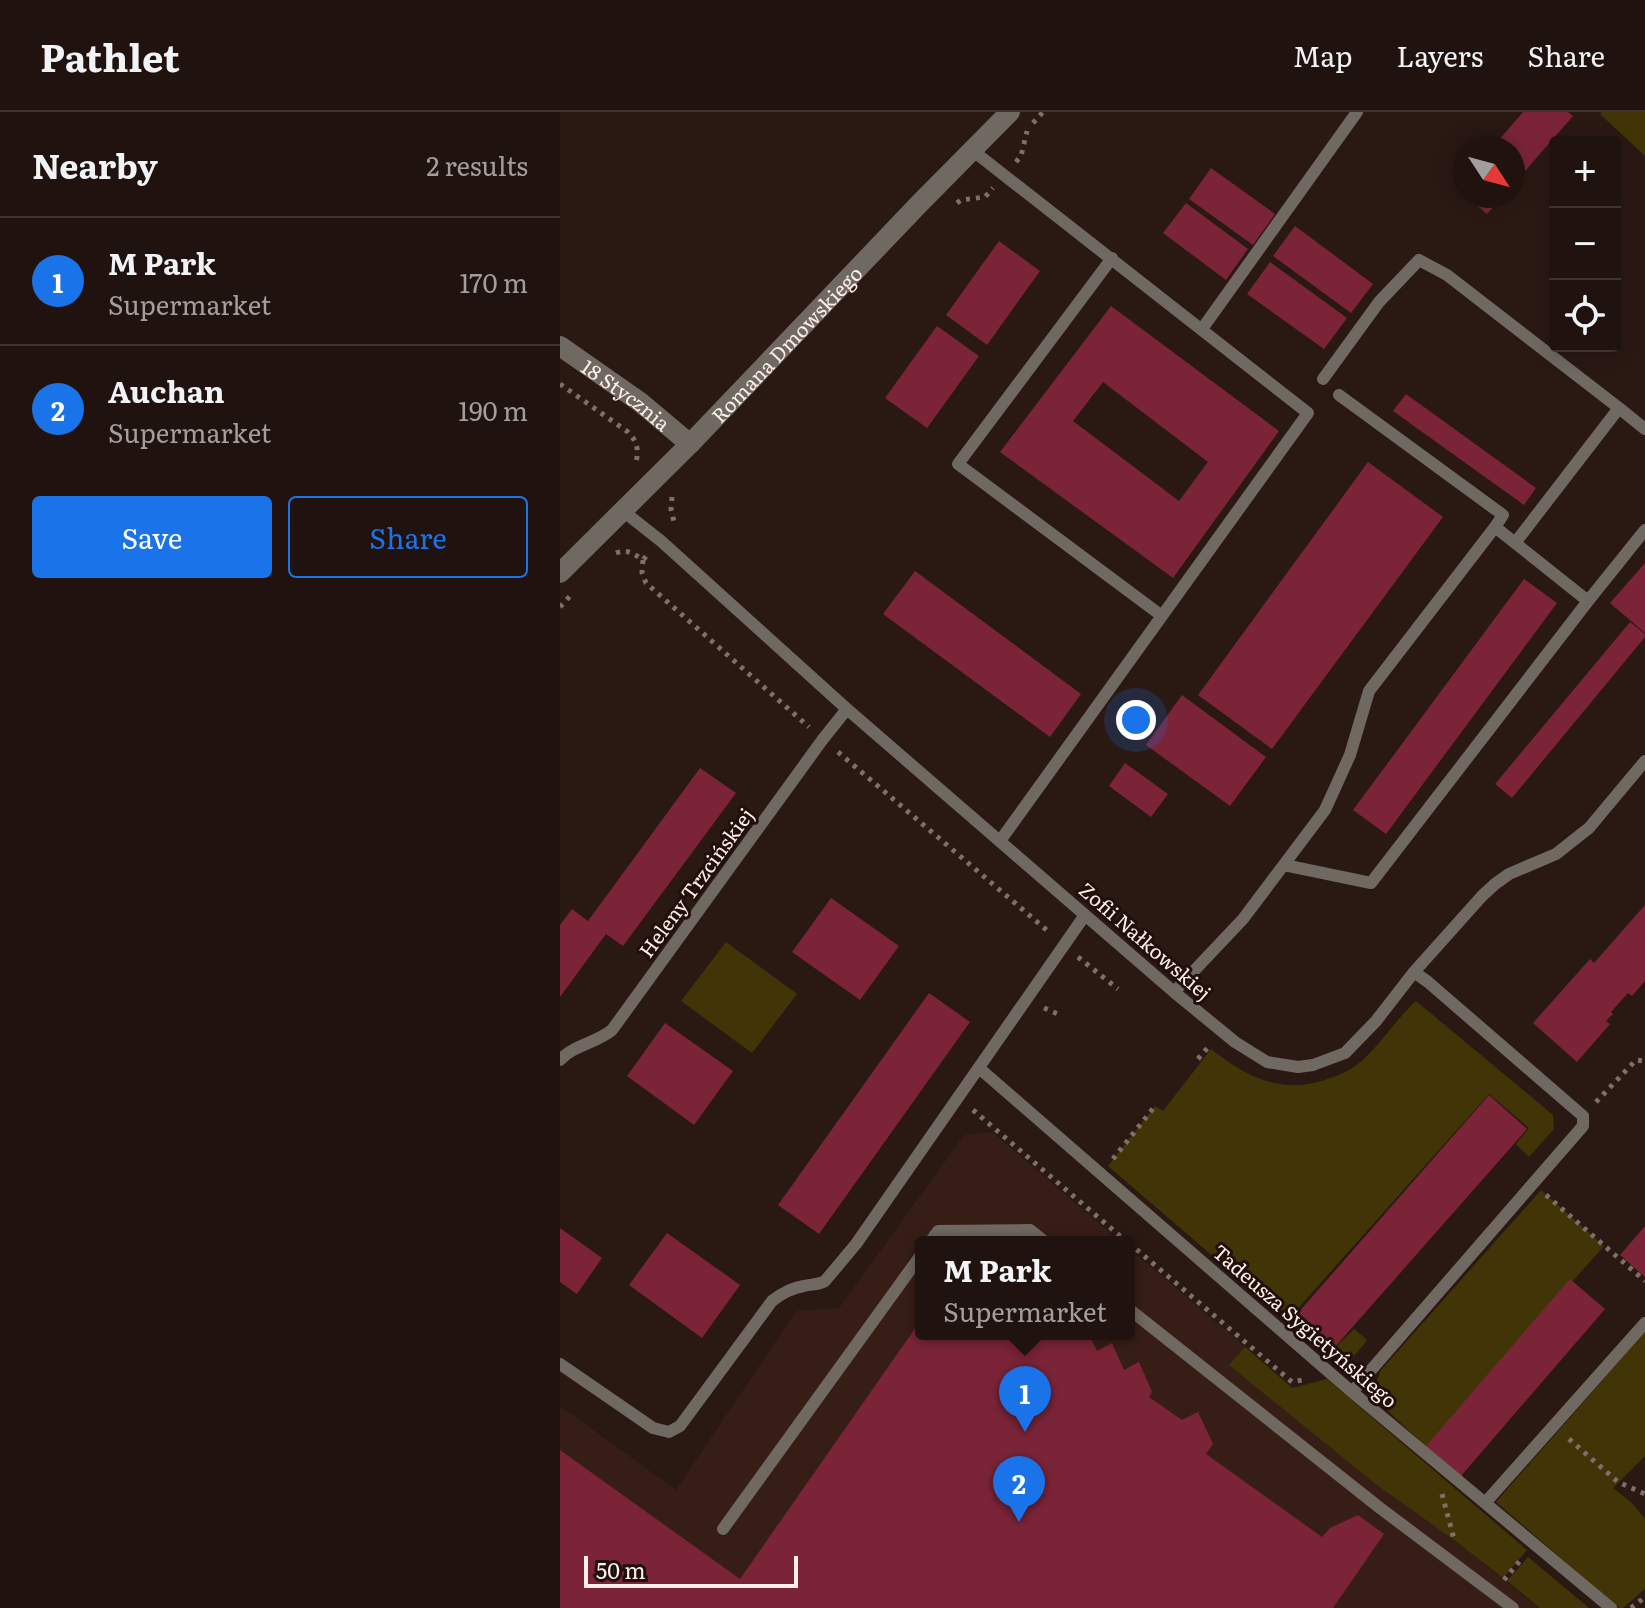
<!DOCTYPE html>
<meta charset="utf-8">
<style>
:root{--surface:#20120e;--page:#281b17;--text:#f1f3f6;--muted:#a29e9e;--line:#3d322e;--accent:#1a73e8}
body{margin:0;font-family:Literata,serif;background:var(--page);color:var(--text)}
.controls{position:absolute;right:24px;top:24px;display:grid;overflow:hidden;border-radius:8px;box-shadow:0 4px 20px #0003}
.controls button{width:72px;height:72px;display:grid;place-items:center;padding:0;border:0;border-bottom:2px solid var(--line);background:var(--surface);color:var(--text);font:40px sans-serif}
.compass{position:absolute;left:893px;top:24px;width:72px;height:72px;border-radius:50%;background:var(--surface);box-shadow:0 4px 20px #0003;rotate:126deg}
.scale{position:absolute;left:24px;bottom:20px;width:214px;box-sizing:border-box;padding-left:8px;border:4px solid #fceeea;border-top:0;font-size:22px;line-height:28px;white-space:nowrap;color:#fceeea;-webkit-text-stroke:6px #200f0a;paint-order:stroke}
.you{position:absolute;left:576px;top:608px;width:28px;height:28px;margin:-20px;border:6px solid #fff;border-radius:50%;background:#1a73e8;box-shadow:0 0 0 12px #1a73e833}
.badge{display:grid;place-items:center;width:52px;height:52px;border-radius:50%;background:var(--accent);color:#fff;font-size:26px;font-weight:700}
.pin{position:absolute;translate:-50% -66px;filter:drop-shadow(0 2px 4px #0008)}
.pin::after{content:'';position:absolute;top:42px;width:28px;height:24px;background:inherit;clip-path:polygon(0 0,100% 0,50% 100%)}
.popup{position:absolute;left:355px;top:1124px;width:220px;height:104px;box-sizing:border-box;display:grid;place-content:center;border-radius:8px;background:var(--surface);filter:drop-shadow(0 2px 6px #0005);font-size:26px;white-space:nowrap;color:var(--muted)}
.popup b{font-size:30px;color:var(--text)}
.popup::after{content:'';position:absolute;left:50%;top:100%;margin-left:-16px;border:16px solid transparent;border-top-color:var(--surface)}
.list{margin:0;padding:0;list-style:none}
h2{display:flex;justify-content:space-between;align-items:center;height:104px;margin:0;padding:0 32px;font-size:34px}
h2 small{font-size:26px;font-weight:400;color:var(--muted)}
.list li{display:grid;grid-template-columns:52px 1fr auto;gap:24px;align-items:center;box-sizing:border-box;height:128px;padding:0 32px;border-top:2px solid var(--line)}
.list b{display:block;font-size:30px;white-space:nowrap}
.list p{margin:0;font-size:26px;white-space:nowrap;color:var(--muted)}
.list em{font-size:26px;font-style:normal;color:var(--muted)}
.actions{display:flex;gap:16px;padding:24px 32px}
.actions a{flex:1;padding:18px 0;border:2px solid var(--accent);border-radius:8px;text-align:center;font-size:28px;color:var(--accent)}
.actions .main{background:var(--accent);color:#fff}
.icon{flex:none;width:44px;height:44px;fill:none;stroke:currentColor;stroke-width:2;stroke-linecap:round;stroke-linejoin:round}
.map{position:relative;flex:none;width:1085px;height:1496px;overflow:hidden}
header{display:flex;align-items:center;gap:48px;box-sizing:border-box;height:112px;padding:0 40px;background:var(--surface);border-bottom:2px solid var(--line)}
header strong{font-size:38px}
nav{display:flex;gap:44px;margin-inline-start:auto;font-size:28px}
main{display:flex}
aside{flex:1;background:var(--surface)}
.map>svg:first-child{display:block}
.built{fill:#361e16}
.green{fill:#413507}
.building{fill:#7b2438;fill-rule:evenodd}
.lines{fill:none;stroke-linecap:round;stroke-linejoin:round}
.path{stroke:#7f6e6a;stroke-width:5;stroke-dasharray:4 6;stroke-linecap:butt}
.service{stroke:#706962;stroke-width:12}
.minor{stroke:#706962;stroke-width:20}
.tertiary{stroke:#706962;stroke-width:20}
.labels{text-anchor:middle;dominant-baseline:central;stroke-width:6;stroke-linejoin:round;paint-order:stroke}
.street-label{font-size:20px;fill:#fceeea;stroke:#200f0a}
</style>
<header>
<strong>Pathlet</strong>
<nav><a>Map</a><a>Layers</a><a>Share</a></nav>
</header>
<main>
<aside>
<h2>Nearby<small>2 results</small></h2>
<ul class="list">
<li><span class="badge">1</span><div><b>M Park</b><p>Supermarket</p></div><em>170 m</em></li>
<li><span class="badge">2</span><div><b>Auchan</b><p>Supermarket</p></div><em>190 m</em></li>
</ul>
<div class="actions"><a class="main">Save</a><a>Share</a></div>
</aside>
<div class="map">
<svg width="1085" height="1496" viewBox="0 0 1085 1496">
<rect width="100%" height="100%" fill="#2a1813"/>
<path class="built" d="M432,1020L561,1130H361V1222H569V1136L855,1380L894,1428L979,1496H0V1294L116,1378L236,1199L279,1196L404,1023Z"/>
<path class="green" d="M1042,0H1085V44L1040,2Z
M166,830L237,882L192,941L121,889Z
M856,889L993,1003L994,1017L969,1045L956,1032L969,1016L929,982L733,1202L774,1237L794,1217L807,1228L806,1230L792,1246L786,1249L775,1245L667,1152H662L548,1054L595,994L603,999L651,937C688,966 723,984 770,966C780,963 790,958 798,952C820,934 835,908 856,889Z
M981,1078L1044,1134L866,1334C855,1323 821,1296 816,1283C813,1275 818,1266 821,1258Z
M1085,1220V1344L1053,1376L1071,1390L1085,1407V1477L1063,1496H1059L936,1390Z
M685,1235L732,1276L767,1267L967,1438L943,1466L894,1428L813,1370L669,1253Z
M968,1445L1029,1496H980L947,1469Z"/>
<path class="building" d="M963,0H1008L1013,4L953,73V36H932Z
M651,56L715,102L693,133L629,87Z
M906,84H943L927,102Z
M626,91L688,137L666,168L603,121Z
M735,114L813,172L791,201L713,144Z
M439,129L480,159L427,233L386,203Z
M710,150L787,206L764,237L687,182Z
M551,194L719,319L613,466L440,340ZM543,270L648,350L619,389L513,309Z
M377,214L419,244L367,316L325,286Z
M846,282L976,376L964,393L833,299Z
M808,350L883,405L712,637L638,583Z
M1085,451V521L1050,491Z
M355,459L521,582L490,625L323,502Z
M964,467L997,491L826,722L793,698Z
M1070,510L1085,522V525L952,686L935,672Z
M622,583L706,645L670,694L586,633Z
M565,651L608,682L591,705L549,674Z
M140,656L176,681L63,834L46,822L0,885V813L12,797L28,809Z
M271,786L339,834L300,888L232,840Z
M1085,793V869L1072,884L1068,881L1051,900L1053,902L1046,909L1050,912L1017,950L973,911L1030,847L1034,851Z
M369,881L410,910L259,1122L218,1093Z
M105,911L173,959L134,1013L67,964Z
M929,983L967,1017L775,1235L737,1202Z
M1085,1114V1165L1060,1143Z
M0,1116L42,1146L17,1182L0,1170Z
M107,1121L180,1173L142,1226L69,1173Z
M1010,1167L1045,1197L901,1364L866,1334Z
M361,1208V1222H529L537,1239L552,1231L564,1258L579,1250L592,1280L589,1285L622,1308L638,1300L653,1332L646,1342L762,1425L770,1416L798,1403L824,1422L773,1496H0V1338L180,1467Z"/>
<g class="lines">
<path class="path" d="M473,11L483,0
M456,50L461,44L467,19
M397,91L401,88L425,85L433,76
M0,272L68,320C77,329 79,338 76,350
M112,385L111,397L115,414
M56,441C67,437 73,441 83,448L89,441
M83,448L82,461L86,471L249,615
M0,495L11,483
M278,640L489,820
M518,845L558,877
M484,896L498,902
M638,947L650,933
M1036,990L1076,948L1085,949
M413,998L567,1130
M553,1047L595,994
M986,1083L1085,1169
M569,1131L732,1270L747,1267
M1009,1327L1058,1370L1085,1382
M882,1382L894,1427
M944,1468L963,1445
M1071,1496L1085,1485"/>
<path class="service" d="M412,38L748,301L440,729
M552,146L398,352L602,504
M642,217L797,0
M763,267L819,190L859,148L887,163L1059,296L955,431
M1059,296L1085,317
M63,399L101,429L287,597L614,880L675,930L707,950L738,955L753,953L785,941L816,909L854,860L922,784L935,772L949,762L996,742L1029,716L1085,649
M935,415L1028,489
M724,753L811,771L1028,489L1085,418
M614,880L683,807L765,698L790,643L809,579L935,415L943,403L779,283
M0,948C14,933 36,931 52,918L263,627L287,597
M419,956L792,1280L1051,1496
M370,1130L378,1119L470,1118L485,1130
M569,1197L820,1396L953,1496
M0,1252L93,1316L109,1320L120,1314L212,1189C222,1181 231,1176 244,1174C252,1172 258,1173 265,1169L296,1132L525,803
M792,1280L1023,1014V1004L868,870L854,860
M925,1391L1085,1211
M163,1417L361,1143"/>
<path class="minor" id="s1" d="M0,234L80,290L130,332"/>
<path class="tertiary" id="s2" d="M0,461L130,332L359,92L450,0"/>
</g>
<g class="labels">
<g class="street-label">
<text stroke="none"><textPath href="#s2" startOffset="322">Romana Dmowskiego</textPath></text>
<text stroke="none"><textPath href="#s1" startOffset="82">18 Stycznia</textPath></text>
<text transform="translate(135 770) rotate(-54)">Heleny Trzcińskiej</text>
<text transform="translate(586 828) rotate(41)">Zofii Nałkowskiej</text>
<text transform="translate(746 1213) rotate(41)">Tadeusza Sygietyńskiego</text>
</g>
</g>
</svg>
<div class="controls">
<button>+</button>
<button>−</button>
<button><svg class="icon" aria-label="locate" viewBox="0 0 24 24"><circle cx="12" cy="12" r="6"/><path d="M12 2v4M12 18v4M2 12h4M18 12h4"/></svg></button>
</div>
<svg class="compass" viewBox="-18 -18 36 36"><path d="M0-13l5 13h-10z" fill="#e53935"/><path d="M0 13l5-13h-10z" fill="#a29e9e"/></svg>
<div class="scale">50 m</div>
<div class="you"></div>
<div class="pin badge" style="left:465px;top:1320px">1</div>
<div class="popup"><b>M Park</b>Supermarket</div>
<div class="pin badge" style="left:459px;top:1410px">2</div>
</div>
</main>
